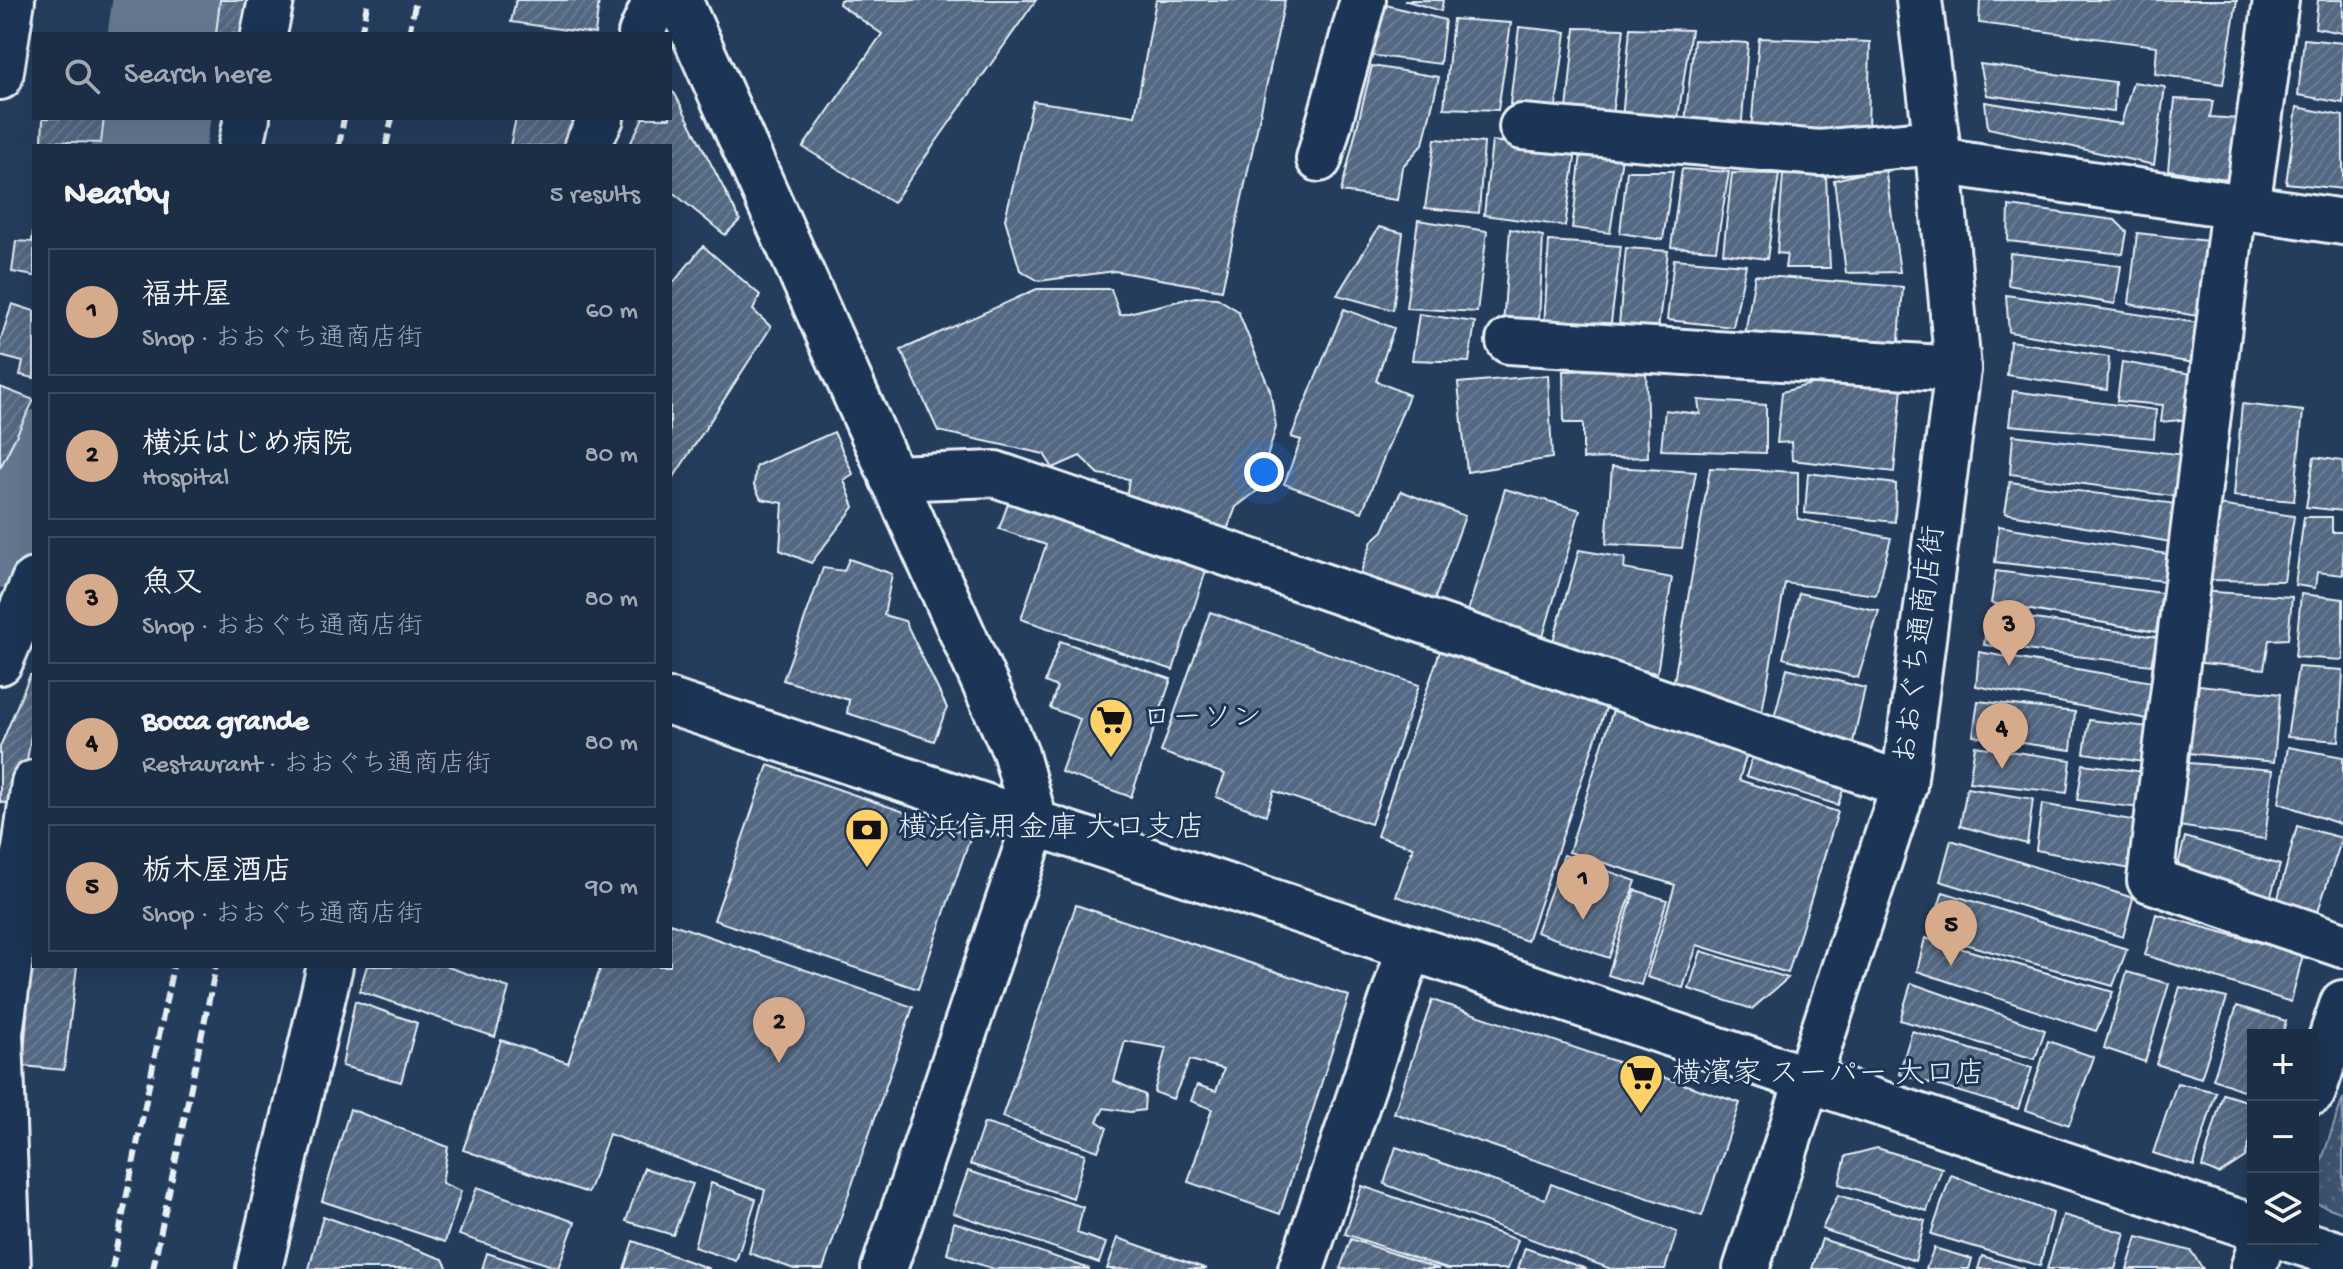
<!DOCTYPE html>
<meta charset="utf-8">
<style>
:root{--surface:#1c2e46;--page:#25364d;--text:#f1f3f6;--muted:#a0a8b3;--line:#3a4a5f;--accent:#d6ab8b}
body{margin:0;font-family:"Gochi Hand","Klee One",sans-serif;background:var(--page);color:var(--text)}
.controls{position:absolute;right:24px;bottom:24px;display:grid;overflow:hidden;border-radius:0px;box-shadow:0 8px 32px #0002}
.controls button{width:72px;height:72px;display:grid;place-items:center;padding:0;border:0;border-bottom:2px solid var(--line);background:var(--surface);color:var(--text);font:40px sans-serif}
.you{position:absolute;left:1264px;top:472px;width:28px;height:28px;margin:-20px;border:6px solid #fff;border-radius:50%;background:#1a73e8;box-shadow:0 0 0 12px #1a73e833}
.badge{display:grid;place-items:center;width:52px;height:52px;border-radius:50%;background:var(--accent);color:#111;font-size:26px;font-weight:700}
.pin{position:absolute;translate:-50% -66px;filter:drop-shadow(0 2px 4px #0008)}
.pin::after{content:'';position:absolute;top:42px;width:28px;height:24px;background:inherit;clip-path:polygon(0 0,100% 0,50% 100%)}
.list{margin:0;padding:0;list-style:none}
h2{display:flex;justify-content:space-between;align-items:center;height:104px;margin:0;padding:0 32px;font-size:34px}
h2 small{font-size:26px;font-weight:400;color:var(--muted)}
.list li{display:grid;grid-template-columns:52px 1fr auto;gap:24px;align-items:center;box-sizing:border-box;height:128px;margin:0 16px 16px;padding:0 16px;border:2px solid var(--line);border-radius:0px}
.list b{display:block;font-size:30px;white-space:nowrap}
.list p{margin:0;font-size:26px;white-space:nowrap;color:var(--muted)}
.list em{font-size:26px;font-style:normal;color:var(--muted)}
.icon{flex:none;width:44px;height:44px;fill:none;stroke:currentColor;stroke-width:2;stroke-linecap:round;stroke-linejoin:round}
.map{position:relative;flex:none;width:2343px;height:1269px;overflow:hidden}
.search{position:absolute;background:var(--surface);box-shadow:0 8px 32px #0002;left:32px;top:32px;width:640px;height:88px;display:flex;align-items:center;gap:20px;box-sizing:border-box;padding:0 28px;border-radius:0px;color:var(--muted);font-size:30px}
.panel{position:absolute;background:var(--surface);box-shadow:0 8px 32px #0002;left:32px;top:144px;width:640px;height:824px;border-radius:0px}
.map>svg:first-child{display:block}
.park{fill:url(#park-dots);stroke:#93a2b5;stroke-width:2}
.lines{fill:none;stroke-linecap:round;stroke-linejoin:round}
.river{stroke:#657890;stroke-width:114}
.building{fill:url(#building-hatch);stroke:#e8f1f8;stroke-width:2}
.minor-casing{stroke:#e8f1f8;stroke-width:50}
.major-casing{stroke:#e8f1f8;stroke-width:50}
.minor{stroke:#1d3557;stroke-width:44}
.major{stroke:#1d3557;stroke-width:44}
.rail{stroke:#e8f1f8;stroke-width:6;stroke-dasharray:12 6;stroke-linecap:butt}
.labels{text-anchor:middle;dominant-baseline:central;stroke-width:6;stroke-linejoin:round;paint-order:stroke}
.street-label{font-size:30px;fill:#e8f1f8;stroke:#1d3557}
.poi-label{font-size:30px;fill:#e8f1f8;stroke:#1d3557;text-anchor:start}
</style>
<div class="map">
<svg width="2343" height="1269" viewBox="0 0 2343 1269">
<defs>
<pattern id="park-dots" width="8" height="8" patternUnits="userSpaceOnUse" patternTransform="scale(2)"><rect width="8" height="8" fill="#3e5472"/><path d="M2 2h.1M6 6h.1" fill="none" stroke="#5a6d87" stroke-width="1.8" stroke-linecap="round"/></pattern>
<pattern id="building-hatch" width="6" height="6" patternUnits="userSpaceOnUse" patternTransform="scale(2)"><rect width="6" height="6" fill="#536782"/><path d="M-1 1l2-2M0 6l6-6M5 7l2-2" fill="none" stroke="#6c7d94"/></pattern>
</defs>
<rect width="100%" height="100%" fill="#253d5d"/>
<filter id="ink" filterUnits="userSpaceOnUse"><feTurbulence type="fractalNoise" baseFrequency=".0125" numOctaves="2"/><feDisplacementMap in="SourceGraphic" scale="16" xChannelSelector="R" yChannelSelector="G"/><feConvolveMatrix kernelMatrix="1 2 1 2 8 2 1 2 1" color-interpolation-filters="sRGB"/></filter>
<g filter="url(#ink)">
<path class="park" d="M2343,1098V1213L2313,1202V1186Z"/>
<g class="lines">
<path class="river" d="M165,34L170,0
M148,146L153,118
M0,531L34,467"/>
</g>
<path class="building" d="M220,0H262L254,34H216Z
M516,0H599L595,34L511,22Z
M840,0H1036L893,203L803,147L882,34L839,4Z
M1156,0H1285L1222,290L1115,271L1039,281L1020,270L1005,219L1033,101L1135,116Z
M1404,0H1443L1441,11Z
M1980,0H2237L2223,84L2155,74L2157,46L1979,23Z
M2318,0H2343V33L2315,28Z
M1378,3L1445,20L1440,64L1368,55Z
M1453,19L1511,23L1498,110L1444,108Z
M1519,27L1566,32L1556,107L1510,104Z
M1575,28L1624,29L1612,114L1567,110Z
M1630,28L1691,30L1677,125L1622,120Z
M1759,38L1870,42L1868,131L1751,130Z
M2304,39L2343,43V103L2298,95Z
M1694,40L1748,43L1741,133L1684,131Z
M1980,64L2115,82L2114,112L1987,95Z
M1372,66L1439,77L1423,144L1402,167L1397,200L1341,192Z
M2133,82L2165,87L2154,165L1988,128L1985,102L2121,124Z
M670,90L675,94L740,220L725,235L670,190V146H629L643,118H670Z
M2175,99L2213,101L2210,117L2240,119L2233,180L2168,170Z
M2297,107L2343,116V189L2286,183Z
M43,118H104L101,143L42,141Z
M516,118H583L575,146H510Z
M1435,139L1484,143L1479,213L1425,208Z
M1492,141L1576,151L1565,226L1484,215Z
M1581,154L1622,157L1610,233L1572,228Z
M1885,168L1900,272L1846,273L1834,180Z
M1682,169L1729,172L1716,250L1671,247Z
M1627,171H1673L1663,240L1620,233Z
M1732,173L1779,174L1767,259L1723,253Z
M1783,175L1826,176L1830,268H1785L1787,254L1777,253Z
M2009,206L2115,220L2127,232L2123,254L2008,241Z
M34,216V276L12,272L16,241L32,242Z
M1418,220L1487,231L1477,312L1406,308Z
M1379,227L1403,233L1393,310L1337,295Z
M1510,229L1543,236L1539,322L1503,326Z
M2137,233L2208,241L2203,317L2129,304Z
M1549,241L1621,246L1610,330L1544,327Z
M703,246L760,295L753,310L771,327L670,483V278L674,282Z
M1626,248L1668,251L1657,338L1618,336Z
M2010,253L2121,266L2115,304L2008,285Z
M1674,259L1746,265L1733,327L1667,320Z
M1755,275L1903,287L1898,354L1744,340Z
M1037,289H1111L1120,315L1195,297L1217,298L1238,311L1270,390L1276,427L1257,491L1236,507L1227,530L1126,498L1129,479L1099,474L1080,456L1053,468L1044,454L938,431L901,350Z
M2006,295L2199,323L2194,363L2009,332Z
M12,304L34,311V378L20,375L23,362L0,356V342Z
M1344,309L1394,328L1376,381L1409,395L1362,512L1284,484L1301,440L1291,437Z
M1419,314L1475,322L1469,362L1412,360Z
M2010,341L2109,357L2107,390L2007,375Z
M2122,362L2192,374L2190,419L2161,422L2163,405L2117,401Z
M1646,369L1648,457L1583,459V423H1564L1563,371Z
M1548,375L1552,458L1467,472L1458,383Z
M1819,382L1902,388L1894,472L1792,460L1791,442L1777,443L1782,392Z
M0,387L34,400L0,468Z
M2013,391L2156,410L2154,438L2009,425Z
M1698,400L1766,405V453L1661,450L1665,410L1700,414Z
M2242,404L2303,411L2294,501L2234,496Z
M834,432L853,474L844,480L854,507L811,563L780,550L783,503L761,499L754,485L756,466Z
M2013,435L2186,455L2179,497L2010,474Z
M2314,457L2343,461V511L2306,507Z
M1612,467L1696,472L1682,548L1606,544Z
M1710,468L1798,472V519L1891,538L1876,595L1785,583L1762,712L1673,687Z
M1808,473L1896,484L1895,522L1805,513Z
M2010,482L2176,504L2171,542L2005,513Z
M1505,489L1580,510L1542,640L1465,621Z
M1401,491L1465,516L1434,601L1359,577L1372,541L1383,531Z
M1009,501L1207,568L1173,670L1021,619L1046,545L999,529Z
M2212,504L2294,516L2284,581L2201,580Z
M2304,517H2332V532H2343V575L2317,572L2315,588L2295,585Z
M1999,526L2167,554L2164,581L1995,562Z
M1579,550L1625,558L1624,569L1672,578L1657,673L1550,652Z
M849,559L892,574L884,615L905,621L947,708L934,741L847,713L849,700L783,680L823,568L844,571Z
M1996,571L2162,593L2156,632L1991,603Z
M2198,591L2292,597L2288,639L2269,640L2264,669L2192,662Z
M1799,593L1879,611L1858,678L1783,658Z
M2301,594L2343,599V660L2295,657Z
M1210,612L1419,685L1371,824L1274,791L1266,815L1216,797L1225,774L1161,752Z
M1988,612L2157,637L2151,665L1984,645Z
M1060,641L1171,679L1131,797L1061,772L1080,719L1050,708L1057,687L1045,682Z
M1441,648L1607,705L1527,941L1396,896L1413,847L1377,836Z
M1979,652L2152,682L2147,719L1976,686Z
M2298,667L2343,670L2339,741L2287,737Z
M1787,668L1865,688L1852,747L1773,722Z
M30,675H34V716L20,806L0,802V747Z
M2199,685L2280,694L2274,762L2189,753Z
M1617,697L1751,740L1739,780L1838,812L1788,973L1697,945L1683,988L1647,977L1675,885L1569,852Z
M1978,701L2075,712L2071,750L1973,736Z
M2089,720L2149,727L2144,762L2084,753Z
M1757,743L1849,772L1838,805L1746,776Z
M1975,746L2071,760L2067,793L1969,782Z
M2288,747L2343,757V825L2279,803Z
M2189,763L2273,770L2265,839L2178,826Z
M2083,764L2145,772L2139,808L2077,800Z
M768,765L971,835L918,989L714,920Z
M1967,788L2033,799L2027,844L1960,826Z
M2042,804L2137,821L2130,869L2036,850Z
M2297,826L2342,838L2317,914L2277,902Z
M2185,837L2280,865L2269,902L2176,873Z
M1951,840L2133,898L2123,937L1940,881Z
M1564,855L1636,881L1609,958L1536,932Z
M1635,890L1667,900L1641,985L1608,975Z
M1943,892L2127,949L2113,986L1929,934Z
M1076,905L1349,996L1280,1214L1188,1182L1212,1109L1191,1101L1197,1085L1216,1091L1224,1069L1190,1060L1173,1099L1154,1092L1166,1048L1125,1041L1114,1081L1145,1095L1144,1110L1130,1112L1104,1108L1097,1121L1107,1128L1098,1151L1002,1117Z
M2156,914L2303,955L2291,1002L2145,955Z
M670,923L913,1007L823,1269H794L749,1253L765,1190L609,1134L588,1193L463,1150L501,1040L568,1063L601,966H670Z
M1925,938L2113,992L2096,1031L1917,971Z
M32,951L34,966H77L64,1070L23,1066Z
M1701,951L1788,978L1752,1009L1689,989Z
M367,966H445L509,988L495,1037L359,991Z
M2127,972L2169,984L2145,1062L2104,1048Z
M1911,983L2045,1030L2035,1059L1900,1020Z
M2180,987L2227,998L2201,1078L2156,1064Z
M1432,1000L1740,1103L1702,1216L1394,1113Z
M355,1001L417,1023L401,1082L342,1066Z
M2237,1006L2286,1021L2282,1035H2253V1094L2213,1079Z
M1912,1031L2032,1068L2018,1109L1899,1074Z
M2048,1041L2094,1057L2069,1125L2026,1110Z
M2177,1083L2216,1092L2194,1166L2153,1153Z
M2223,1094L2253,1103V1132L2245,1157L2219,1174L2202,1167Z
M350,1109L448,1147L442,1183L461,1191L445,1242L322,1201Z
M984,1123L1085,1154L1073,1198L970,1164Z
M1396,1147L1545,1199L1551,1184L1677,1232L1665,1269H1611L1384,1184Z
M1877,1148L1942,1168L1927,1211L1839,1184L1846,1156Z
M644,1168L693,1184L673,1235L626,1221Z
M968,1171L1083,1207L1077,1233L1106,1243L1099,1263L953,1213Z
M1951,1175L2053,1213L2040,1266L1931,1234Z
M711,1183L756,1199L736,1261L694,1247Z
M1362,1186L1518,1240L1508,1269H1447L1345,1234Z
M477,1187L575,1222L558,1268L459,1235Z
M1838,1195L1925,1221L1915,1261L1822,1229Z
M2063,1215L2125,1233L2115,1269H2047Z
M323,1216L443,1259L448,1269H309Z
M954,1222L1090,1269H994L947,1254Z
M2137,1237L2191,1251L2203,1269H2127Z
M1118,1238L1207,1269H1107Z
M1351,1239L1439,1269H1340Z
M1822,1239L1914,1269H1812Z
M633,1241L710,1269H624Z
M1525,1248L1587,1269H1518Z
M1934,1248L1972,1259L1969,1269H1926Z
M487,1253L536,1269H482Z
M1982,1256L2025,1269H1978Z"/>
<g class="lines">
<g class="minor-casing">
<path id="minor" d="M679,0L1015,751L1035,823L884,1269
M264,34L271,0
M641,34L656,0
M0,77L12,0
M1522,127L1820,153L1936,142
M241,146L247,118
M587,146L601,118
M1319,159L1363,0
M1939,161L2343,222
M2234,206L2150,880L2343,945
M2247,207L2276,0
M1509,341L1958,369
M892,478L995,474L1904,785
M0,662L34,581
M670,702L2253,1227
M2313,1092L2343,1003
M2289,1239L2343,1256
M8,1269L0,1033L34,783
M259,1269L330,966
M1301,1269L1410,948
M2253,1269L2263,1239"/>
</g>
<g class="major-casing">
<path id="major" d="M1746,1269L1904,785L1958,369L1939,161L1919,0"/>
</g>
<use href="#minor" class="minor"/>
<use href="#major" class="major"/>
<path class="rail" d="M361,34L368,0
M409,34L416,0
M339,146L344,118
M386,146L392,118
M112,1269L173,966
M153,1269L216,966"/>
</g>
</g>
<defs>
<g id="supermarket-pin" transform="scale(2.3)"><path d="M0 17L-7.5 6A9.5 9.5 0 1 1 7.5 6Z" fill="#ffd166" stroke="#1d3557"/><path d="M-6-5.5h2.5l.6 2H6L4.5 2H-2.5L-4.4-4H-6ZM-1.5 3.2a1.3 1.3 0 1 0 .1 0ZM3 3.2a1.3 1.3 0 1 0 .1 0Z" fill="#111"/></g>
<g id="bank-pin" transform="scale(2.3)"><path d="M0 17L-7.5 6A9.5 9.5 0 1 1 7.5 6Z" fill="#ffd166" stroke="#1d3557"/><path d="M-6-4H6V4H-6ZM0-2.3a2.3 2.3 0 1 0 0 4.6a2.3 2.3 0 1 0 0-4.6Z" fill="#111"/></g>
</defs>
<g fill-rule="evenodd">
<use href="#supermarket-pin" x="1111" y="720"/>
<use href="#bank-pin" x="867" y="830"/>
<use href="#supermarket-pin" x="1641" y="1076"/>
</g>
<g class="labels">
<g class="street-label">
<text transform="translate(1922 645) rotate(-83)">おおぐち通商店街</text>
</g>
<g class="poi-label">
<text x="1142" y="720">ローソン</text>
<text x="898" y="830">横浜信用金庫 大口支店</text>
<text x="1672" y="1076">横濱家 スーパー 大口店</text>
</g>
</g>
</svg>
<div class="controls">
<button>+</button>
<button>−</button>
<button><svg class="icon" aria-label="layers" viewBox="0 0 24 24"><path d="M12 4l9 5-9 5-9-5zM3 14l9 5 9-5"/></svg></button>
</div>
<div class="you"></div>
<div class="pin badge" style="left:1583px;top:920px">1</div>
<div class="pin badge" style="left:779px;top:1063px">2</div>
<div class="pin badge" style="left:2009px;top:666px">3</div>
<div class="pin badge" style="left:2002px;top:769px">4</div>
<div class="pin badge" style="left:1951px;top:966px">5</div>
<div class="search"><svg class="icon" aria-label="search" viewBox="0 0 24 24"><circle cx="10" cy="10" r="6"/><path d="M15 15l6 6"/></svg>Search here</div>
<section class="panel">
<h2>Nearby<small>5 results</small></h2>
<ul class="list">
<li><span class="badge">1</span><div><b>福井屋</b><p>Shop · おおぐち通商店街</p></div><em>60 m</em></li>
<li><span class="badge">2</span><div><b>横浜はじめ病院</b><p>Hospital</p></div><em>80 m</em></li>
<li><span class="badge">3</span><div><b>魚又</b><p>Shop · おおぐち通商店街</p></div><em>80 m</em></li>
<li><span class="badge">4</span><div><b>Bocca grande</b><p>Restaurant · おおぐち通商店街</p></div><em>80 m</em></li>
<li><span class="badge">5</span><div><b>栃木屋酒店</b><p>Shop · おおぐち通商店街</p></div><em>90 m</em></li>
</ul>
</section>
</div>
